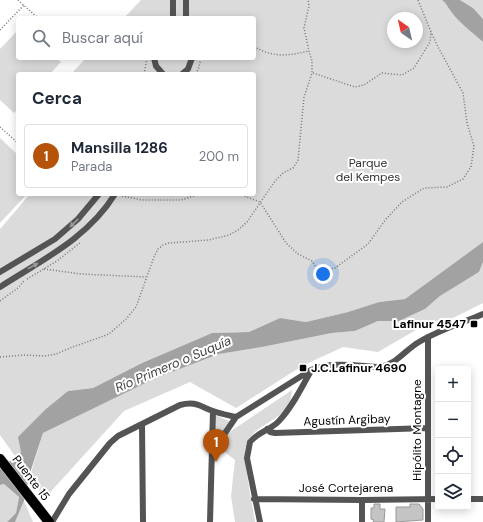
<!DOCTYPE html>
<html lang="es">
<meta charset="utf-8">
<style>
:root{--surface:#fff;--page:#f6f6f7;--text:#1f2937;--muted:#747a83;--line:#e0e1e3;--accent:#b45309}
body{margin:0;font-family:"DM Sans",sans-serif;background:var(--page);color:var(--text)}
.controls{position:absolute;right:12px;bottom:12px;display:grid;overflow:hidden;border-radius:4px;box-shadow:0 2px 10px #0003}
.controls button{width:36px;height:36px;display:grid;place-items:center;padding:0;border:0;border-bottom:1px solid var(--line);background:var(--surface);color:var(--text);font:20px sans-serif}
.compass{position:absolute;left:387px;top:12px;width:36px;height:36px;border-radius:50%;background:var(--surface);box-shadow:0 2px 10px #0003;rotate:326deg}
.you{position:absolute;left:323px;top:274px;width:14px;height:14px;margin:-10px;border:3px solid #fff;border-radius:50%;background:#1a73e8;box-shadow:0 0 0 6px #1a73e833}
.badge{display:grid;place-items:center;width:26px;height:26px;border-radius:50%;background:var(--accent);color:#fff;font-size:13px;font-weight:700}
.pin{position:absolute;translate:-50% -33px;filter:drop-shadow(0 1px 2px #0008)}
.pin::after{content:'';position:absolute;top:21px;width:14px;height:12px;background:inherit;clip-path:polygon(0 0,100% 0,50% 100%)}
.list{margin:0;padding:0;list-style:none}
h2{display:flex;justify-content:space-between;align-items:center;height:52px;margin:0;padding:0 16px;font-size:17px}
h2 small{font-size:13px;font-weight:400;color:var(--muted)}
.list li{display:grid;grid-template-columns:26px 1fr auto;gap:12px;align-items:center;box-sizing:border-box;height:64px;margin:0 8px 8px;padding:0 8px;border:1px solid var(--line);border-radius:4px}
.list b{display:block;font-size:15px;white-space:nowrap}
.list p{margin:0;font-size:13px;white-space:nowrap;color:var(--muted)}
.list em{font-size:13px;font-style:normal;color:var(--muted)}
.icon{flex:none;width:22px;height:22px;fill:none;stroke:currentColor;stroke-width:2;stroke-linecap:round;stroke-linejoin:round}
.map{position:relative;flex:none;width:483px;height:522px;overflow:hidden}
.search{position:absolute;background:var(--surface);box-shadow:0 2px 10px #0003;left:16px;top:16px;width:240px;height:44px;display:flex;align-items:center;gap:10px;box-sizing:border-box;padding:0 14px;border-radius:4px;color:var(--muted);font-size:15px}
.panel{position:absolute;background:var(--surface);box-shadow:0 2px 10px #0003;left:16px;top:72px;width:240px;height:124px;border-radius:4px}
.map>svg:first-child{display:block}
.green{fill:#dbdbdb;fill-rule:evenodd}
.water{fill:#a2a2a2}
.building{fill:#c4c4c4;stroke:#989898}
.lines{fill:none;stroke-linecap:round;stroke-linejoin:round}
.primary-casing{stroke:#dbdbdb;stroke-width:11}
.path{stroke:#767676;stroke-width:1.5;stroke-dasharray:1 2;stroke-linecap:butt}
.minor{stroke:#545454;stroke-width:6}
.primary{stroke:#000;stroke-width:10}
.oneway{fill:#989898}
.poi-dot{fill:#000;stroke:#fff;stroke-width:1.5}
.labels{text-anchor:middle;dominant-baseline:central;stroke-width:4;stroke-linejoin:round;paint-order:stroke}
.park-label{font-size:12px;fill:#323232;stroke:#fff}
.poi-label{font-size:12px;font-weight:bold;fill:#000;stroke:#fff;text-anchor:end}
.street-label{font-size:12px;fill:#000;stroke:#fff}
.water-label{font-size:13px;font-style:italic;fill:#434343;stroke:#fff}
</style>
<div class="map">
<svg width="483" height="522" viewBox="0 0 483 522">
<rect width="100%" height="100%" fill="#fff"/>
<path class="green" d="M141,0H442C446,3 447,6 450,10C458,22 472,32 483,42V242L405,299L379,302L348,312L306,322L280,318L249,332L212,333L142,363L93,388L68,391L21,452L15,456L0,435V229L30,194H254V74H71L86,58H254V18H124ZM393,18H417V42H393Z
M460,0H483V19L473,8Z
M18,30V58H56L61,62L50,74H18V109L14,113L0,100V49Z
M0,138L18,155V194H27L0,223Z
M483,262V303L451,319L443,318L416,330L378,352L343,347L302,366L236,408L190,382L124,411L45,498L30,476L43,433L156,378L219,354L262,347L332,333L355,331L378,321H399L425,309L440,296L479,272Z
M292,390C291,421 257,421 247,442C241,455 253,506 255,522H235L231,496L235,460L217,446L228,433Z
M215,415L231,422L214,448Z
M4,484L19,497L16,513L7,522H0V485Z
M24,501L33,522H15Z"/>
<path class="water" d="M442,0H460L473,8L483,19V42C472,32 458,22 450,10C447,6 446,3 442,0Z
M483,242V262L479,272L440,296L425,309L399,321H378L355,331L332,333L262,347L219,354L156,378L43,433L30,473L24,501L15,522H7L16,513L19,497L4,484L0,485V469L21,452L18,437L46,409L68,391L93,388L142,363L212,333L249,332L280,318L306,322L348,312L379,302L405,299Z"/>
<path class="building" d="M374,504H380V509H385L384,522H373L374,520L371,519V508H374Z
M410,504H419L423,509V520L396,522V507H410Z"/>
<g class="lines">
<g class="primary-casing">
<path id="primary" d="M0,459L49,522"/>
</g>
<path class="path" d="M18,0L38,18
M0,30L24,5
M254,47C259,49 264,52 269,53C283,57 295,54 309,51
M313,73L355,87L364,85L382,73L402,75L414,68L430,42L431,32L418,0
M144,74L147,58
M196,74L199,67L201,58
M0,127L18,143
M239,194L260,202L286,243L298,254L312,261L319,272L335,268L368,244L386,219L402,202L424,188L447,187L463,179L471,167L474,146L467,123L463,93L437,45L431,32
M122,196L142,200H181L200,194
M44,269L81,274L146,277
M27,279L57,261L81,242
M0,301L18,288L24,281
M0,357L24,355L45,356L56,354L70,348L109,334L126,319L136,307L154,257L158,249L163,245L169,243L209,240L229,235L238,230L247,222L275,181L283,173L293,168L298,160L304,97L312,73V61L309,51L304,28L309,6L308,0"/>
<path class="minor" d="M173,18V0
M186,18V0
M154,58L156,66L163,74
M182,74L188,69L192,58
M0,272L55,239L78,219L99,194
M0,287C42,260 88,238 115,194
M236,417L311,370C333,361 357,366 380,367C397,364 405,350 419,342C439,330 462,323 483,314
M142,424L143,522
M267,429L270,432L275,433L428,428
M213,455L223,436L236,417
M254,499L362,500L438,499
M468,499H483
M362,500V522
M52,522L69,494L110,443L118,436L180,405C196,401 199,406 213,411C221,414 228,415 236,417
M210,522L213,411
M260,522L247,458L250,442C258,432 270,430 278,422C292,408 301,388 311,371
M428,522V337"/>
<use href="#primary" class="primary"/>
</g>
<defs><path id="oneway-solid" d="M-6-.8H1V-3.2L6.5 0L1 3.2V.8H-6Z"/></defs>
<g class="oneway">
<use href="#oneway-solid" transform="translate(74 223) rotate(136)"/>
<use href="#oneway-solid" transform="translate(33 266) rotate(-29)"/>
</g>
<g class="poi-dot">
<rect x="470" y="320" width="8" height="8" rx="2"/>
<rect x="299" y="364" width="8" height="8" rx="2"/>
</g>
<g class="labels">
<g class="park-label">
<text x="368" y="163">Parque<tspan x="368" dy="14">del Kempes</tspan></text>
</g>
<g class="poi-label">
<text x="466" y="324">Lafinur 4547</text>
<text x="311" y="368" text-anchor="start">J.C.Lafinur 4690</text>
</g>
<g class="street-label">
<text transform="translate(347 420) rotate(-2)">Agustín Argibay</text>
<text transform="translate(417 430) rotate(-90)">Hipólito Montagne</text>
<text transform="translate(31 478) rotate(53)">Puente 15</text>
<text x="346" y="488">José Cortejarena</text>
</g>
<g class="water-label">
<text transform="translate(173 364) rotate(-23)">Río Primero o Suquía</text>
</g>
</g>
</svg>
<div class="controls">
<button>+</button>
<button>−</button>
<button><svg class="icon" aria-label="locate" viewBox="0 0 24 24"><circle cx="12" cy="12" r="6"/><path d="M12 2v4M12 18v4M2 12h4M18 12h4"/></svg></button>
<button><svg class="icon" aria-label="layers" viewBox="0 0 24 24"><path d="M12 4l9 5-9 5-9-5zM3 14l9 5 9-5"/></svg></button>
</div>
<svg class="compass" viewBox="-18 -18 36 36"><path d="M0-13l5 13h-10z" fill="#e53935"/><path d="M0 13l5-13h-10z" fill="#747a83"/></svg>
<div class="you"></div>
<div class="pin badge" style="left:216px;top:462px">1</div>
<div class="search"><svg class="icon" aria-label="search" viewBox="0 0 24 24"><circle cx="10" cy="10" r="6"/><path d="M15 15l6 6"/></svg>Buscar aquí</div>
<section class="panel">
<h2>Cerca<small></small></h2>
<ul class="list">
<li><span class="badge">1</span><div><b>Mansilla 1286</b><p>Parada</p></div><em>200 m</em></li>
</ul>
</section>
</div>
